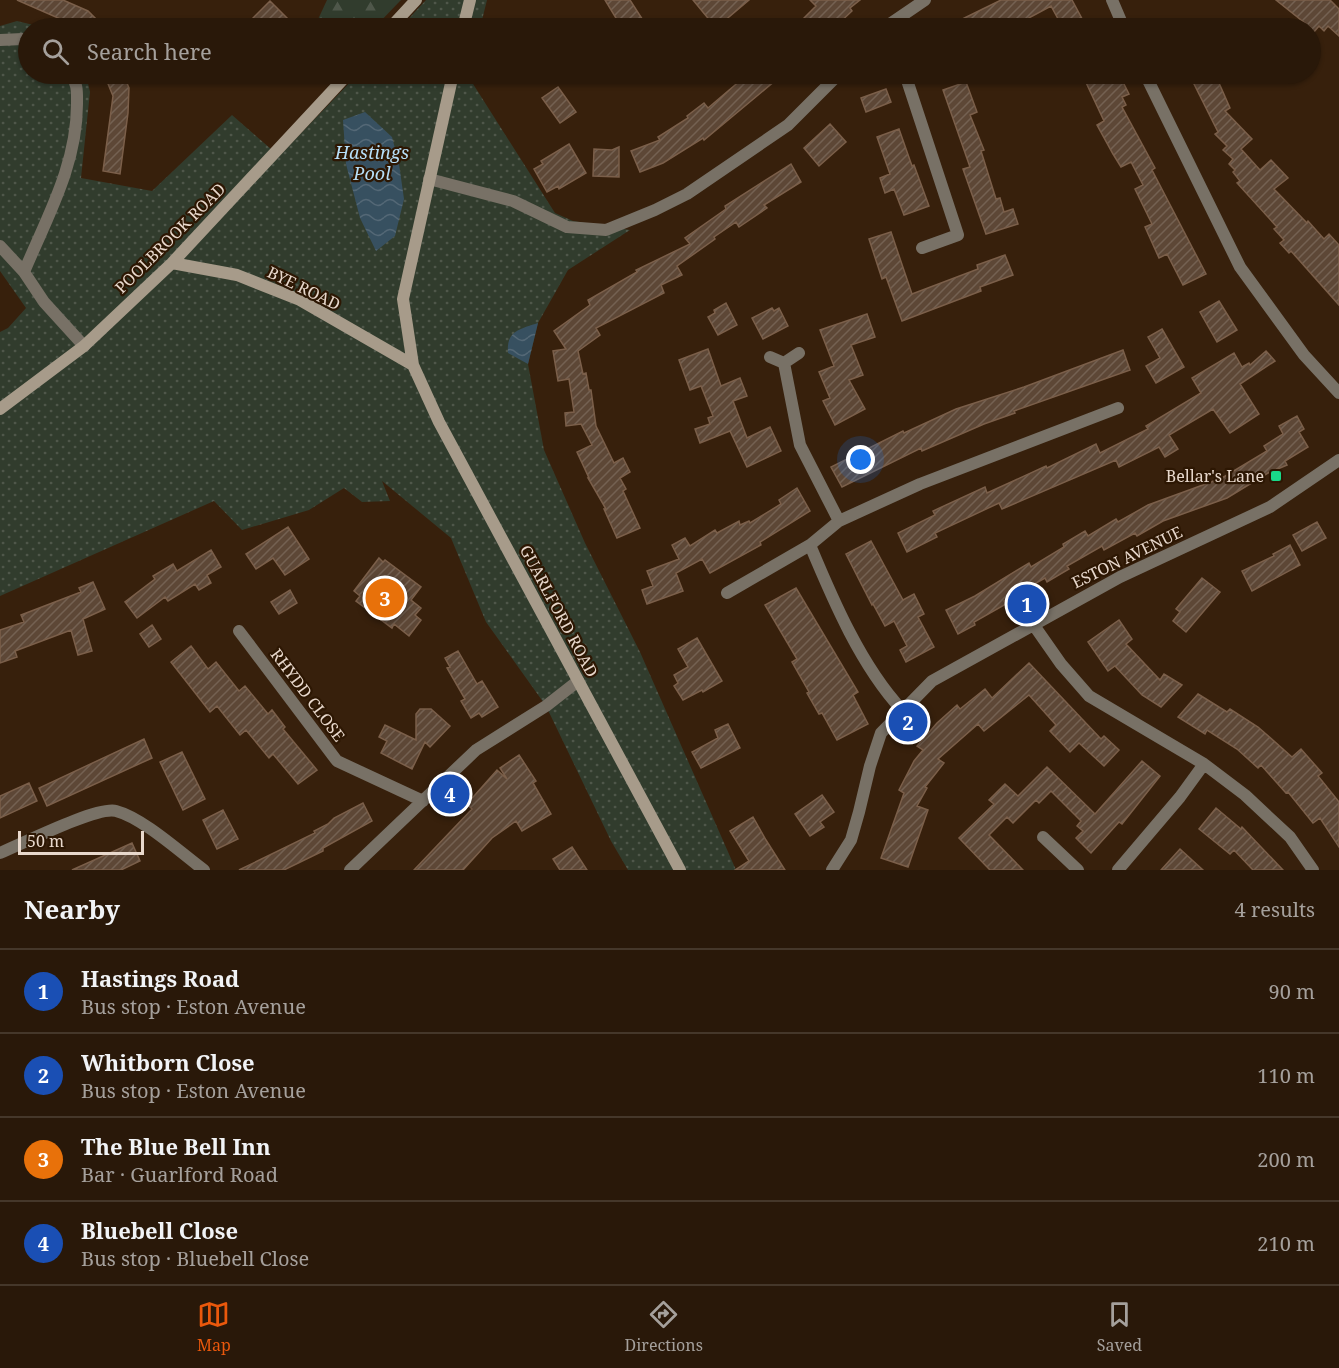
<!DOCTYPE html>
<meta charset="utf-8">
<style>
:root{--surface:#291809;--page:#352517;--text:#f1f3f6;--muted:#a5a09c;--line:#45372a;--accent:#ea580c}
body{margin:0;font-family:"Noto Serif",serif;background:var(--page);color:var(--text)}
.scale{position:absolute;left:18px;bottom:15px;width:126px;box-sizing:border-box;padding-left:6px;border:3px solid #e8d8cc;border-top:0;font-size:16px;line-height:21px;white-space:nowrap;color:#e8d8cc;-webkit-text-stroke:4px #2d1703;paint-order:stroke}
.you{position:absolute;left:861px;top:460px;width:21px;height:21px;margin:-15px;border:4px solid #fff;border-radius:50%;background:#1a73e8;box-shadow:0 0 0 9px #1a73e833}
.badge{display:grid;place-items:center;width:39px;height:39px;border-radius:50%;background:var(--accent);color:#fff;font-size:20px;font-weight:700}
.pin{position:absolute;translate:-50% -50%;border:3px solid #fff;box-shadow:0 2px 6px #0006}
.list{margin:0;padding:0;list-style:none}
h2{display:flex;justify-content:space-between;align-items:center;height:78px;margin:0;padding:0 24px;font-size:26px}
h2 small{font-size:20px;font-weight:400;color:var(--muted)}
.list li{display:grid;grid-template-columns:39px 1fr auto;gap:18px;align-items:center;box-sizing:border-box;height:84px;padding:0 24px;border-top:2px solid var(--line)}
.list b{display:block;font-size:22px;white-space:nowrap}
.list p{margin:0;font-size:20px;white-space:nowrap;color:var(--muted)}
.list em{font-size:20px;font-style:normal;color:var(--muted)}
.icon{flex:none;width:33px;height:33px;fill:none;stroke:currentColor;stroke-width:2;stroke-linecap:round;stroke-linejoin:round}
.map{position:relative;flex:none;width:1339px;height:870px;overflow:hidden}
.search{position:absolute;background:var(--surface);box-shadow:0 2px 4px #0004;left:18px;right:18px;top:18px;height:66px;display:flex;align-items:center;gap:15px;box-sizing:border-box;padding:0 21px;border-radius:33px;color:var(--muted);font-size:22px}
.sheet{height:414px;background:var(--surface)}
nav{display:flex;justify-content:space-around;align-items:center;box-sizing:border-box;height:84px;border-top:2px solid var(--line);background:var(--surface);font-size:16px;color:var(--muted)}
nav a{display:grid;justify-items:center;gap:3px}
nav .on{color:var(--accent)}
.map>svg:first-child{display:block}
.green{fill:url(#green-dots)}
.forest{fill:url(#forest-firs)}
.water{fill:url(#water-waves)}
.building{fill:url(#building-hatch);stroke:#7b5f4a;stroke-width:1.5}
.lines{fill:none;stroke-linecap:round;stroke-linejoin:round}
.minor{stroke:#787166;stroke-width:12}
.secondary{stroke:#a79b8a;stroke-width:12}
.poi-dot{fill:#19d989;stroke:#2d1703;stroke-width:2}
.labels{text-anchor:middle;dominant-baseline:central;stroke-width:4.5;stroke-linejoin:round;paint-order:stroke}
.street-label{font-size:16px;fill:#e8d8cc;stroke:#2d1703}
.poi-label{font-size:16px;fill:#e8d8cc;stroke:#2d1703;text-anchor:end}
.water-label{font-size:18px;font-style:italic;fill:#b6dff9;stroke:#2d1703}
</style>
<div class="map">
<svg width="1339" height="870" viewBox="0 0 1339 870">
<defs>
<pattern id="green-dots" width="8" height="8" patternUnits="userSpaceOnUse" patternTransform="scale(1.5)"><rect width="8" height="8" fill="#313c2d"/><path d="M2 2h.1M6 6h.1" fill="none" stroke="#4f574a" stroke-width="1.8" stroke-linecap="round"/></pattern>
<pattern id="forest-firs" width="22" height="20" patternUnits="userSpaceOnUse" patternTransform="scale(1.5)"><rect width="22" height="20" fill="#313c2d"/><path d="M5 1l3.5 6h-7zM16 11l3.5 6h-7z" fill="#4f574a"/></pattern>
<pattern id="water-waves" width="16" height="10" patternUnits="userSpaceOnUse" patternTransform="scale(1.5)"><rect width="16" height="10" fill="#375060"/><path d="M0 5q4-4 8 0t8 0" fill="none" stroke="#546876"/></pattern>
<pattern id="building-hatch" width="6" height="6" patternUnits="userSpaceOnUse" patternTransform="scale(1.5)"><rect width="6" height="6" fill="#5d4736"/><path d="M-1 1l2-2M0 6l6-6M5 7l2-2" fill="none" stroke="#746152"/></pattern>
</defs>
<rect width="100%" height="100%" fill="#37200c"/>
<path class="green" d="M426,0H487L480,28H400Z
M17,21L46,28H28V74H86L90,92L81,178L152,191L232,115L279,156L358,74H468V76L555,213L573,221L630,230L568,270L538,323L528,364L544,450L585,543L640,652L736,870H628L611,841L546,706L486,622L451,538L382,481L390,501L362,502L344,488L309,510L242,530L214,501L0,596V332L8,328L26,308L0,271V26Z"/>
<path class="forest" d="M327,0H401L374,28H314Z"/>
<path class="water" d="M365,112L392,137L399,164L404,199L395,236L376,251L360,218L346,164L343,120Z
M538,323L528,364L508,353C506,331 520,329 538,323Z"/>
<path class="building" d="M17,0H63L88,11L105,28H81Z
M605,0H630L648,28H599L616,18Z
M693,0H749L716,28Z
M810,0H860L850,8L852,11L834,28H794L816,6Z
M1001,0H1072L1087,28H1063L1051,6L1014,26L1012,22L999,28H944Z
M1276,0H1330L1339,9V36L1328,26L1324,31L1319,26L1313,33L1311,28Z
M270,1L297,28H243Z
M104,74H123L129,88L128,113L120,174L103,171L113,96Z
M748,74H768L775,81L704,140L703,138L663,163L640,172L631,151L660,140L658,137L688,118L687,116L704,103L708,108Z
M1082,74H1119L1129,94L1122,97L1126,105L1122,107L1155,168L1152,170L1206,274L1183,285L1167,254L1159,258L1145,227L1152,224L1135,189L1143,185L1131,162L1121,167L1113,154L1097,125L1104,121Z
M1189,74H1215L1230,108L1225,111L1252,139L1241,149L1260,170L1271,160L1288,178L1274,189L1307,223L1308,221L1324,239L1329,234L1339,245V305L1291,251L1289,253L1280,243L1284,240L1274,229L1277,227L1237,183L1240,181L1233,172L1235,170L1229,164L1233,159L1223,150L1227,146L1215,134L1218,132Z
M966,82L977,112L970,115L984,150L981,151L996,199L1000,198L1004,212L1013,209L1018,224L986,234L963,169L970,167L943,90Z
M558,87L576,112L560,123L542,98Z
M886,89L891,102L866,112L861,98Z
M830,124L846,142L819,166L804,148Z
M899,129L912,166L914,165L929,206L904,215L894,189L885,193L880,178L890,174L877,137Z
M569,144L586,173L559,189L558,186L547,192L534,169L543,164L541,161Z
M619,147V177L593,176L594,149L612,150Z
M791,164L801,182L764,205L767,208L739,227L736,222L714,237L715,239L677,266L682,275L661,285L664,293L596,328L600,335L578,351L583,374L586,373L589,390H591L596,426L614,463L623,458L630,472L620,478L626,489L623,491L640,528L617,538L604,509H606L588,478H589L577,452L592,445L581,424L566,426L565,413L574,412L569,379L558,381L553,351L566,349L554,331L590,305L588,300L637,272L636,270L690,244L685,238L726,209L725,206Z
M891,232L912,294L978,269L977,265L1005,255L1013,275L980,287L981,291L902,321L886,277L882,279L869,239Z
M1219,301L1237,330L1217,342L1200,312Z
M726,303L737,325L718,335L708,317L715,313L714,310Z
M772,308L774,311L779,308L788,326L763,339L752,318Z
M867,314L875,337L851,345L863,375L849,380L865,409L835,425L823,401L830,398L819,372L834,366L820,330Z
M1162,329L1184,367L1156,383L1146,366L1160,358L1148,337Z
M708,349L721,386L740,378L747,396L733,401L747,438L770,427L781,451L747,467L730,431L700,443L695,429L710,424L708,418L713,416L701,386L690,390L679,360Z
M1123,350L1130,370L1014,411L1015,413L984,424L922,451L921,448L842,487L831,467L903,431L904,433L956,409L1024,387Z
M1266,351L1275,361L1240,384L1259,414L1230,433L1213,409L1169,435L1178,449L1165,457L1159,447L1119,467L1116,460L1002,509L999,503L935,533L937,537L907,552L898,533L935,515L933,511L985,487L987,493L1046,466L1047,468L1096,444L1100,453L1148,429L1146,426L1201,393L1192,378L1234,353L1242,367L1249,363L1250,365Z
M1297,416L1304,429L1299,432L1308,447L1285,461L1287,465L1268,473L1227,498L1163,521L1137,536L1135,533L1104,550L1102,546L1067,566L1069,569L1047,582L1045,578L1004,601L1006,604L974,622L975,625L958,634L946,610L975,596L1029,563L1031,567L1064,547L1063,544L1085,531L1088,536L1116,519L1118,522L1148,505L1222,478L1267,451L1264,446L1283,434L1279,426Z
M797,488L810,511L760,542L761,545L710,573L702,559L676,573L683,591L647,604L642,590L653,586L647,571L679,559L672,545L685,538L690,546L715,530L717,533L739,521L740,525L749,521L750,523L781,504L779,500Z
M1317,522L1326,538L1302,551L1293,535Z
M288,527L309,559L285,575L273,558L256,569L246,554Z
M871,541L903,600L914,594L924,614L918,617L934,647L906,662L900,650L907,646L894,621L885,626L873,604L872,605L846,554Z
M1290,545L1300,565L1252,591L1242,571L1274,556L1273,554Z
M211,550L221,567L207,575L211,583L199,590L195,584L168,601L165,597L137,618L125,602L155,579L153,576L173,564L177,571Z
M379,558L383,562L385,560L421,587L411,600L421,608L415,615L421,620L409,636L394,624L392,628L356,601L360,596L354,591Z
M1202,578L1220,592L1186,632L1173,621L1180,612L1176,609Z
M93,582L105,609L83,619L92,651L78,655L71,630L15,651L17,657L0,663V630L24,622L21,615L81,592L79,588Z
M796,588L858,692L853,695L868,724L837,740L822,713L819,714L807,693L809,692L792,662L797,659L765,605Z
M290,590L297,603L279,614L271,602Z
M1119,620L1132,639L1126,644L1160,680L1164,674L1182,685L1161,707L1142,695L1115,666L1108,671L1088,642Z
M152,625L161,639L149,647L140,634Z
M697,638L722,681L703,692L702,690L683,700L674,686L678,683L674,675L688,667L678,649Z
M191,646L208,669L216,662L239,691L245,686L268,714L272,710L285,727L283,729L317,770L298,784L273,754L269,758L246,730L240,735L217,706L210,712L171,662Z
M458,651L477,684L482,681L498,707L482,717L479,713L471,718L461,701L465,699L447,668L450,667L445,658Z
M1029,663L1101,739L1104,736L1119,750L1104,766L1079,743L1070,752L1050,731L1056,725L1029,695L984,731L978,724L938,759L944,763L925,787L927,788L917,806L928,810L908,867L881,858L904,793L899,790L914,761L923,750L917,746L937,723L957,705L960,709L985,689L992,698Z
M1198,694L1227,712L1230,709L1258,727L1292,757L1301,749L1322,773L1318,776L1339,802V847L1320,818L1313,823L1288,792L1286,793L1261,765L1258,768L1237,749L1207,730L1205,734L1178,717Z
M420,709H431L450,726L430,747L425,742L412,769L381,753L387,741L379,737L385,725L416,740V714Z
M728,724L740,748L701,768L692,752L718,738L715,730Z
M144,739L152,758L47,806L39,788Z
M182,752L205,799L183,810L160,762Z
M519,755L536,781L533,783L551,814L522,831L516,821L492,838L463,870H414L472,809L467,804L497,770L507,779L500,768Z
M1142,761L1160,776L1122,824L1119,822L1091,853L1076,838L1083,831L1077,826L1081,821L1051,791L1039,803L1036,800L1013,823L1007,817L989,835L1023,870H990L959,838L994,804L989,800L1005,784L1018,796L1047,767L1095,814Z
M29,783L37,801L0,818V796Z
M822,795L834,812L820,822L824,827L810,836L795,814Z
M363,803L372,821L323,848V851L284,870H239L315,833L314,831L328,824L334,818Z
M1216,808L1241,829L1242,827L1283,870H1253L1234,850L1230,854L1199,829Z
M223,810L238,839L217,849L203,820Z
M753,817L766,840L785,870H735L749,861L730,831Z
M132,843L140,861L121,870H72Z
M572,847L587,870H560L553,859Z
M1180,849L1203,870H1161Z"/>
<g class="lines">
<path class="minor" d="M1112,0L1124,28
M884,28L925,0
M0,40L23,39L28,41
M905,74L958,235L922,248
M1145,74L1240,267L1304,355L1339,393
M429,179L513,201L567,227L606,230L655,210L687,194L788,125L839,74
M0,246L24,272L44,302L84,346
M24,272C47,217 77,165 77,104C77,92 78,84 70,74
M770,357L784,363L800,445L839,521
M784,363L799,353
M727,593L810,545
M1033,624L1061,664L1089,696L1204,764L1245,795L1290,837L1313,870
M239,631L337,761L423,801
M902,710C861,666 833,600 810,545L839,521L920,484L1118,408
M1043,837L1078,870
M0,853C22,844 97,806 116,811C143,818 181,853 204,870
M350,870L476,750L546,706L578,681
M832,870L851,840L859,812L870,766L881,733L932,681L1120,577L1270,507L1339,460
M1118,870L1180,797L1204,764"/>
<path class="secondary" d="M390,28L416,0
M463,28L470,0
M453,74L403,299L413,365L439,422L680,870
M172,263L237,275L300,300L413,365
M0,409L84,346L172,263L348,74"/>
</g>
<rect class="poi-dot" x="1270" y="470" width="12" height="12" rx="3"/>
<g class="labels">
<g class="street-label">
<text transform="translate(170 238) rotate(-45)">POOLBROOK ROAD</text>
<text transform="translate(304 288) rotate(26)">BYE ROAD</text>
<text transform="translate(1127 557) rotate(-26)">ESTON AVENUE</text>
<text transform="translate(559 611) rotate(62)">GUARLFORD ROAD</text>
<text transform="translate(308 695) rotate(53)">RHYDD CLOSE</text>
</g>
<g class="poi-label">
<text x="1264" y="476">Bellar's Lane</text>
</g>
<g class="water-label">
<text x="372" y="152">Hastings<tspan x="372" dy="21">Pool</tspan></text>
</g>
</g>
</svg>
<div class="scale">50 m</div>
<div class="you"></div>
<div class="pin badge" style="left:1027px;top:604px;background:#1a4fb4">1</div>
<div class="pin badge" style="left:908px;top:722px;background:#1a4fb4">2</div>
<div class="pin badge" style="left:385px;top:598px;background:#e8710a">3</div>
<div class="pin badge" style="left:450px;top:794px;background:#1a4fb4">4</div>
<div class="search"><svg class="icon" aria-label="search" viewBox="0 0 24 24"><circle cx="10" cy="10" r="6"/><path d="M15 15l6 6"/></svg>Search here</div>
</div>
<section class="sheet">
<h2>Nearby<small>4 results</small></h2>
<ul class="list">
<li><span class="badge" style="background:#1a4fb4">1</span><div><b>Hastings Road</b><p>Bus stop · Eston Avenue</p></div><em>90 m</em></li>
<li><span class="badge" style="background:#1a4fb4">2</span><div><b>Whitborn Close</b><p>Bus stop · Eston Avenue</p></div><em>110 m</em></li>
<li><span class="badge" style="background:#e8710a">3</span><div><b>The Blue Bell Inn</b><p>Bar · Guarlford Road</p></div><em>200 m</em></li>
<li><span class="badge" style="background:#1a4fb4">4</span><div><b>Bluebell Close</b><p>Bus stop · Bluebell Close</p></div><em>210 m</em></li>
</ul>
</section>
<nav>
<a class="on"><svg class="icon" aria-label="map" viewBox="0 0 24 24"><path d="M3 6l6-2 6 2 6-2v14l-6 2-6-2-6 2zM9 4v14M15 6v14"/></svg>Map</a>
<a><svg class="icon" aria-label="directions" viewBox="0 0 24 24"><path d="M12 3l9 9-9 9-9-9zM9 14v-3h6M13 9l2 2-2 2"/></svg>Directions</a>
<a><svg class="icon" aria-label="saved" viewBox="0 0 24 24"><path d="M7 4h10v16l-5-4-5 4z"/></svg>Saved</a>
</nav>
